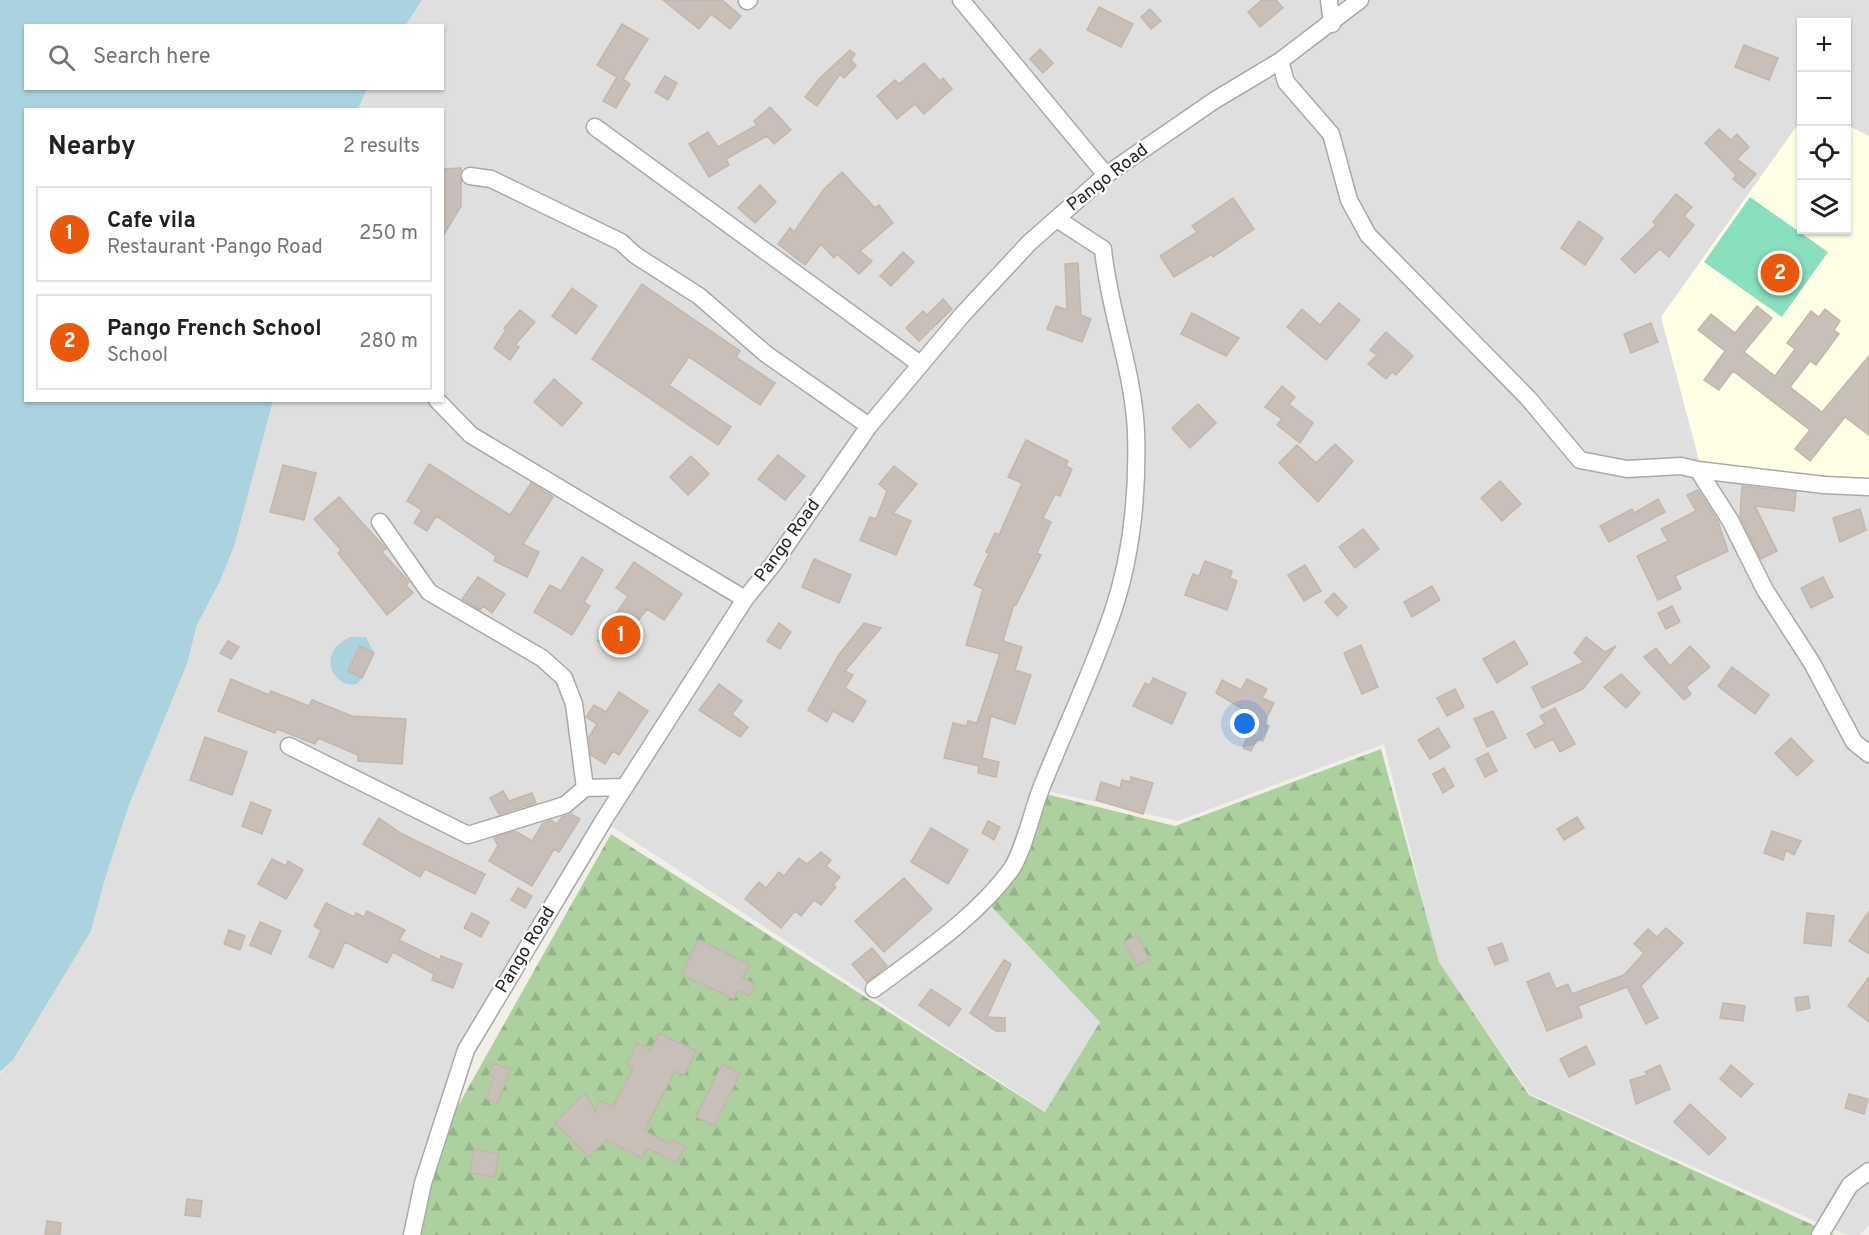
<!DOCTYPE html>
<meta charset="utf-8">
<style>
:root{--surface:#fff;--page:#f6f6f6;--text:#202124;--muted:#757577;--line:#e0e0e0;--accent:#ea580c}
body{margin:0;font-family:Overpass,sans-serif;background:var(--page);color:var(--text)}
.controls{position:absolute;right:18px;top:18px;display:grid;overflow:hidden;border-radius:0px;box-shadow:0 2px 4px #0004}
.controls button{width:54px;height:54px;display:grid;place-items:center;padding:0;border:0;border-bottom:2px solid var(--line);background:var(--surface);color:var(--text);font:30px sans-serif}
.you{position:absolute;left:1245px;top:724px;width:21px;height:21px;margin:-15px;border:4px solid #fff;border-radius:50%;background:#1a73e8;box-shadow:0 0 0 9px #1a73e833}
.badge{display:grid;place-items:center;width:39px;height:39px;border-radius:50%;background:var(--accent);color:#fff;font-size:20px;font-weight:700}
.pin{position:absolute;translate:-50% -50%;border:3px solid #fff;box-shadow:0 2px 6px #0006}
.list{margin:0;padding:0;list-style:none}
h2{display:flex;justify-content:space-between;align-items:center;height:78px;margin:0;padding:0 24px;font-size:26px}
h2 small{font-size:20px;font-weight:400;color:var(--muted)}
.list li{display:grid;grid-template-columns:39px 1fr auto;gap:18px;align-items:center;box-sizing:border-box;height:96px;margin:0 12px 12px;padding:0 12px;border:2px solid var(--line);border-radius:0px}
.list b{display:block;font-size:22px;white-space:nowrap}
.list p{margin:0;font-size:20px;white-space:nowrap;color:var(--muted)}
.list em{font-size:20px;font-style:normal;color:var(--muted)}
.icon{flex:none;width:33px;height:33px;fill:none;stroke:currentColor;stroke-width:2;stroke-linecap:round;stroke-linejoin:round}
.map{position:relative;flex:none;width:1869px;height:1235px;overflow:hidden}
.search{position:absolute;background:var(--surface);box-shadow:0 2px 4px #0004;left:24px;top:24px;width:420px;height:66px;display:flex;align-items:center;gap:15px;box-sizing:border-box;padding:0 21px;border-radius:0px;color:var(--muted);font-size:22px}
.panel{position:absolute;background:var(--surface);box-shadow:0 2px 4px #0004;left:24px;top:108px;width:420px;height:294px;border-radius:0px}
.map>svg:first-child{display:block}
.residential{fill:#e0dfdf;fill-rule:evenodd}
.education{fill:#ffffe5}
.forest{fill:url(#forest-firs)}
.pitch{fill:#88e0be}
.water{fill:#aad3df}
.building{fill:#c7bfb8;stroke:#c4b6ab;stroke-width:1.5}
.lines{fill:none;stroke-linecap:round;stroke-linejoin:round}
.minor-casing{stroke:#a9a9a9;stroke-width:19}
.minor{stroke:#fff;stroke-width:16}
.labels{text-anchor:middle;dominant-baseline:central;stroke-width:4.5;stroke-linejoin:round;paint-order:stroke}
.street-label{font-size:18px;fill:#222;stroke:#fff}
</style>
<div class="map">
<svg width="1869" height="1235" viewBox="0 0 1869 1235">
<defs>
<pattern id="forest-firs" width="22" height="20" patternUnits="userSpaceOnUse" patternTransform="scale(1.5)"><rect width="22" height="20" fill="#add19e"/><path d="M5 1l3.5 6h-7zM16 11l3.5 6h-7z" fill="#95b388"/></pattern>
</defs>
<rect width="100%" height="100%" fill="#f2efe9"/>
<path class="residential" d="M422,0H1869V1224L1860,1235H1846L1530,1094L1438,961L1384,744L1178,821L1035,788L1014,860L983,901L991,906L1105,1019L1048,1113L605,822L438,1111L408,1235H0V1074L13,1060L91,931L105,879L129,805L187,664L197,625L220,581L234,547L273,401L442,400V110L358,109L367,89L442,88V26L406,25ZM1802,22H1846V230H1802Z"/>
<path class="education" d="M1801,120L1802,230H1846L1847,125L1869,136V479L1700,464L1661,317Z"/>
<path class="forest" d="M1381,749L1439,962L1529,1095L1835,1235H420L427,1195L450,1120L611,834L1045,1112L1100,1022L991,906L1020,868L1046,794L1175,826Z"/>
<path class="pitch" d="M1750,197L1828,252L1782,317L1704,262Z"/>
<path class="water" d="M0,0H422L406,25L26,26V88L367,89L358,109L26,110V400L273,401L234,547L220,581L197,625L187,664L129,805L105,879L91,931L13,1060L0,1072Z
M350,637H366L374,653L360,646L348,670L362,678L357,684C334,689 314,654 350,637Z"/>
<path class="building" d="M663,0H722L741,16L730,29L711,14L699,29Z
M1262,0H1276L1283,8L1260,27L1248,12Z
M1099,7L1133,24L1121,47L1087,30Z
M1150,9L1161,21L1151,29L1141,17Z
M622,24L648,39L623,79L630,84L616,108L603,101L617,77L597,65Z
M1744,45L1778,58L1769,80L1735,67Z
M1040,49L1053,63L1043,73L1030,59Z
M850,50L855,54L851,60L856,66L844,78L840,74L817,106L805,97L820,78Z
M924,63L940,81L943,78L952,89L924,114L915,104L897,119L877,96L895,80L899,84Z
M665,76L677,83L668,100L655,92Z
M770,107L791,130L774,144L767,136L726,159L729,165L709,177L689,144L708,132L718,147L757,125L754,121Z
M1719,129L1731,140L1737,134L1749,147L1737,159L1756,174L1744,188L1733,179L1736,175L1705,143Z
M461,168V206L442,238V169Z
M842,172L875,208L879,205L893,223L860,251L872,261L859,274L837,254L834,258L821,244L805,265L778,244L790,228L794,232L824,189Z
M760,185L776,202L755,223L738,208Z
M1676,194L1692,207L1684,216L1694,225L1669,257L1660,249L1635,273L1621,259L1656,225L1653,222Z
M1233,198L1254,229L1213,257L1212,254L1174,277L1160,256L1197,232L1192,226Z
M1579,221L1603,238L1585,265L1561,248Z
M903,252L914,262L891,286L880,276Z
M1078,263L1081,315L1091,319L1082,342L1047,329L1056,306L1067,310L1065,264Z
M642,284L740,351L736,357L775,383L760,405L689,357L669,385L731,427L718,445L592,359Z
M572,288L597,306L576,334L552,316Z
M943,299L952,309L919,341L906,328L923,311L927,315Z
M1339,303L1360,320L1326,360L1287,327L1302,309L1320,325Z
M1757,306L1772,318L1744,352L1775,376L1795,349L1787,343L1811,311L1819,317L1825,309L1840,321L1834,330L1839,334L1816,365L1810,361L1790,387L1822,412L1869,356V435L1845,417L1810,461L1795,449L1810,430L1733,371L1719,390L1704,380L1725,351L1698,330L1711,314L1735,333Z
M520,310L535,322L515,345L519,347L510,360L494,348L506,330L504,328Z
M1192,313L1239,338L1226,356L1181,334Z
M1651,323L1658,342L1631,353L1624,334Z
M1386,332L1413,356L1396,375L1392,372L1386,379L1368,364L1377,355L1370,350Z
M554,379L582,403L562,426L534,402Z
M1282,386L1295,397L1289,404L1313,423L1300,443L1277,425L1282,419L1265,407Z
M1198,404L1216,423L1190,448L1172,428Z
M1026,440L1068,461L1066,466L1072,469L1060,496L1055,494L1043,518L1051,522L1037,553L1041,555L1016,605L1014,604L1003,641L1022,647L1015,670L1031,675L1015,724L991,716L982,758L999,762L996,777L978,773L979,766L944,758L953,723L967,726L968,721L977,723L1000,654L966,645L983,589L974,585L989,553L986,552L995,533L999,535L1022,483L1008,477Z
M1335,444L1353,461L1318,502L1279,463L1297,445L1316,463Z
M778,455L805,476L785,500L758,479Z
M691,456L709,474L688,495L670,477Z
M429,464L510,515L531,483L553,497L523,544L539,552L527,577L494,561L496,556L436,516L427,531L414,523L422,510L407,501Z
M283,465L316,473L304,520L270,512Z
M894,466L917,484L893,513L911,521L896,555L860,540L870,517L876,519L887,491L879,484Z
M1500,481L1521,504L1502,521L1481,498Z
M1742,486L1796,492L1794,511L1755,506L1777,551L1761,559L1740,516Z
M1698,490L1718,521L1728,551L1675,576L1681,589L1658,600L1637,556L1668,541L1661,529L1696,511L1687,495Z
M339,497L386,549L382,552L409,582L406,585L413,593L387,615L338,553L341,550L314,519Z
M1658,499L1665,512L1609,542L1600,526L1632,509L1634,513Z
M1860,509L1866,530L1840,542L1833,518Z
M1363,529L1379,549L1355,568L1339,547Z
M582,557L603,570L584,602L590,606L572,635L534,612L550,585L561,591Z
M814,559L851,575L839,603L802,587Z
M1205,561L1232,571L1230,578L1237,581L1227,610L1185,595L1193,574L1199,576Z
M634,562L682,594L664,620L647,609L631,630L636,633L621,657L598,641L628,596L616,588Z
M1305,565L1321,591L1304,601L1288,575Z
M478,577L505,594L492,613L483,606L480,610L462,599Z
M1823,577L1833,597L1811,608L1801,588Z
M1432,586L1440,600L1412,617L1404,602Z
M1334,593L1347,607L1337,616L1325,602Z
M1672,606L1680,622L1666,629L1658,613Z
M779,623L791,632L780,649L767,641Z
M864,623L881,628L845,671L853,675L845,688L866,701L853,722L833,711L827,722L808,710L838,656Z
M1586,637L1605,652L1616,646L1583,689L1542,708L1532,687L1584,662L1574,653Z
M228,641L239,647L231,659L220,653Z
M1514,641L1528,664L1497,683L1483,659Z
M1361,645L1378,687L1362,694L1344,653Z
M360,646L374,653L362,678L348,671Z
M1690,646L1710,667L1686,687L1691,694L1684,700L1644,657L1656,648L1670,666Z
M1732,667L1769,695L1755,714L1718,686Z
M1621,674L1640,693L1626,708L1604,687Z
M1153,678L1186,693L1172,724L1133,706L1145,683L1150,685Z
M231,679L269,695L271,691L309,706L312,700L352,716L406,719L402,764L358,761V755L318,738L315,744L277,729L275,733L218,711Z
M1247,679L1267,689L1262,698L1274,703L1264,724L1269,726L1263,741L1257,739L1251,751L1243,748L1254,716L1216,693L1222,680L1241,690Z
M719,684L742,701L732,714L748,727L740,737L699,710Z
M1455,689L1464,707L1447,716L1437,698Z
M619,692L648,711L619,755L613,751L605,764L591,755L589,737L597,724L586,717L594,705L606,712Z
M1555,708L1575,744L1560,752L1553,739L1535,748L1527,734L1545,724L1540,716Z
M1493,711L1506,738L1487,747L1474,719Z
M1438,728L1450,747L1430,759L1418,740Z
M205,737L247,752L232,795L190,780Z
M1791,738L1813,761L1797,776L1775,753Z
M1488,753L1497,771L1485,777L1476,759Z
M1444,768L1454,786L1443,793L1433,774Z
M1131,777L1153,783L1143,814L1096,800L1101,782L1120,788L1122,780L1130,782Z
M503,791L509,801L532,793L536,803L499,814L490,798Z
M251,802L271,810L262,834L242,826Z
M571,814L580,819L559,852L554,849L532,886L489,861L498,846L494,838L515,831L532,841L543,823L551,820L557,824L562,817Z
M1577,817L1584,828L1564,840L1557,829Z
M379,818L402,834L485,874L475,894L425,869L420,877L363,844Z
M988,821L1000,827L994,840L982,833Z
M931,828L968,850L948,884L911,862Z
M1772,831L1801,841L1794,855L1786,850L1783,860L1764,853Z
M821,852L831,860L826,866L840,877L833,885L836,887L821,905L814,900L801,916L795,911L781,928L745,899L759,882L766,888L779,872L784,876L799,858L807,864Z
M272,859L286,866L288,861L303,870L286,899L258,884Z
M904,878L932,909L884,952L855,921Z
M518,888L532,896L525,908L511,900Z
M326,903L354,917L356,913L364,917L367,911L405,930L399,940L440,960L441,956L462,964L453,988L432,980L434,974L393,952L387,963L345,942L333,968L309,957L321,930L314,926Z
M1869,911V954L1849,941Z
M472,913L489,922L481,937L464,928Z
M1807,913L1834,916L1831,946L1804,943Z
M260,922L281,931L271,954L250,945Z
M1666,928L1683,943L1641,986L1658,1018L1646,1024L1627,987L1578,1006L1582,1017L1547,1031L1527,982L1549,973L1556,989L1568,984L1572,994L1624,975L1644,953L1634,944L1648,929L1657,937Z
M229,930L245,936L240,950L224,944Z
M1137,935L1149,960L1137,966L1124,942Z
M698,940L750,964L743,978L755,984L749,996L738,990L734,999L682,975Z
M1502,943L1508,960L1495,965L1488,948Z
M872,948L887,966L867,982L852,964Z
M1004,960L1011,964L987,1017L1005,1018V1031H996L970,1013Z
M1869,977V1022L1848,1006Z
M931,989L961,1009L949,1026L919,1005Z
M1808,996L1810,1008L1797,1011L1795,998Z
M1723,1003L1745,1006L1743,1021L1720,1018Z
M659,1033L696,1051L684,1075L675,1071L644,1131L670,1144L673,1140L685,1147L676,1163L647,1148L642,1158L606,1140L589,1157L555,1123L585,1093L595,1111L600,1101L613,1107L633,1068L627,1064L637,1043L651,1050Z
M1586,1046L1595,1064L1569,1077L1560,1059Z
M493,1063L510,1069L498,1103L486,1099L494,1077L489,1075Z
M722,1064L740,1073L714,1126L696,1117Z
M1660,1065L1670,1089L1636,1104L1630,1080L1647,1075L1645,1072Z
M1731,1065L1753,1084L1741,1097L1720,1079Z
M1849,1094L1868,1099L1864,1114L1845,1108Z
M1690,1104L1726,1138L1709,1155L1674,1122Z
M474,1149L499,1154L495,1177L470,1173Z
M187,1199L202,1201L200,1217L185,1215Z
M47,1221L61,1223L60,1235H45Z"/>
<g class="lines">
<g class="minor-casing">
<path id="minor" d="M961,0L1106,175
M1329,0L1332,24
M747,1L749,0
M1280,61L1286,82L1331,134L1349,200L1368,235L1528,398L1580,460L1627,469L1681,466L1698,470L1730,520L1765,590L1812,663L1854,742L1869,754
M595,127L920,364
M470,176L491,179L621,242L635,255L699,296L766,354L869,426
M437,400L471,435L745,599
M1698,470L1824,485L1869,487
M380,522L429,592L542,658L564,678L574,704L585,788
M289,746L468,835L565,805L585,788L625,787
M874,989C922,953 974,919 1010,871C1023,854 1033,808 1042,786C1065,729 1092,672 1112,614C1132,556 1138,492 1136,431C1133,369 1109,311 1103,249L1057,219
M412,1235L423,1183L466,1050L605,818L745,599L774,563L869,426L963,314L1029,243L1106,175L1215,100L1280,61L1360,0
M1820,1235L1850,1185L1869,1171"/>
</g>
<use href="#minor" class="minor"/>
</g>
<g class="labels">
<g class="street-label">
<text transform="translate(1108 178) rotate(-38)">Pango Road</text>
<text transform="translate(788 541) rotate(-54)">Pango Road</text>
<text transform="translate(526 950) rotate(-59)">Pango Road</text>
</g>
</g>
</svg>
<div class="controls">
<button>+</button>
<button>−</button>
<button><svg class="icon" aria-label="locate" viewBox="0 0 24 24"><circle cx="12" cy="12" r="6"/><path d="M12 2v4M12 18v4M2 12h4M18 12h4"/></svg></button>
<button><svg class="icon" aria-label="layers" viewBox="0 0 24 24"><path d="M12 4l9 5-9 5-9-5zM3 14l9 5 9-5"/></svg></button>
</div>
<div class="you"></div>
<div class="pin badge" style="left:621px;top:635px">1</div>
<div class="pin badge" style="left:1780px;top:273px">2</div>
<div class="search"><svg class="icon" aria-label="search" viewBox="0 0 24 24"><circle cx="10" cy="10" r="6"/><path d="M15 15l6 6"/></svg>Search here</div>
<section class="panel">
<h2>Nearby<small>2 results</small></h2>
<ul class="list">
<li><span class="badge">1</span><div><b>Cafe vila</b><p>Restaurant · Pango Road</p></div><em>250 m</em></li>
<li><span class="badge">2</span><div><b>Pango French School</b><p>School</p></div><em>280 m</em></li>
</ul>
</section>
</div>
